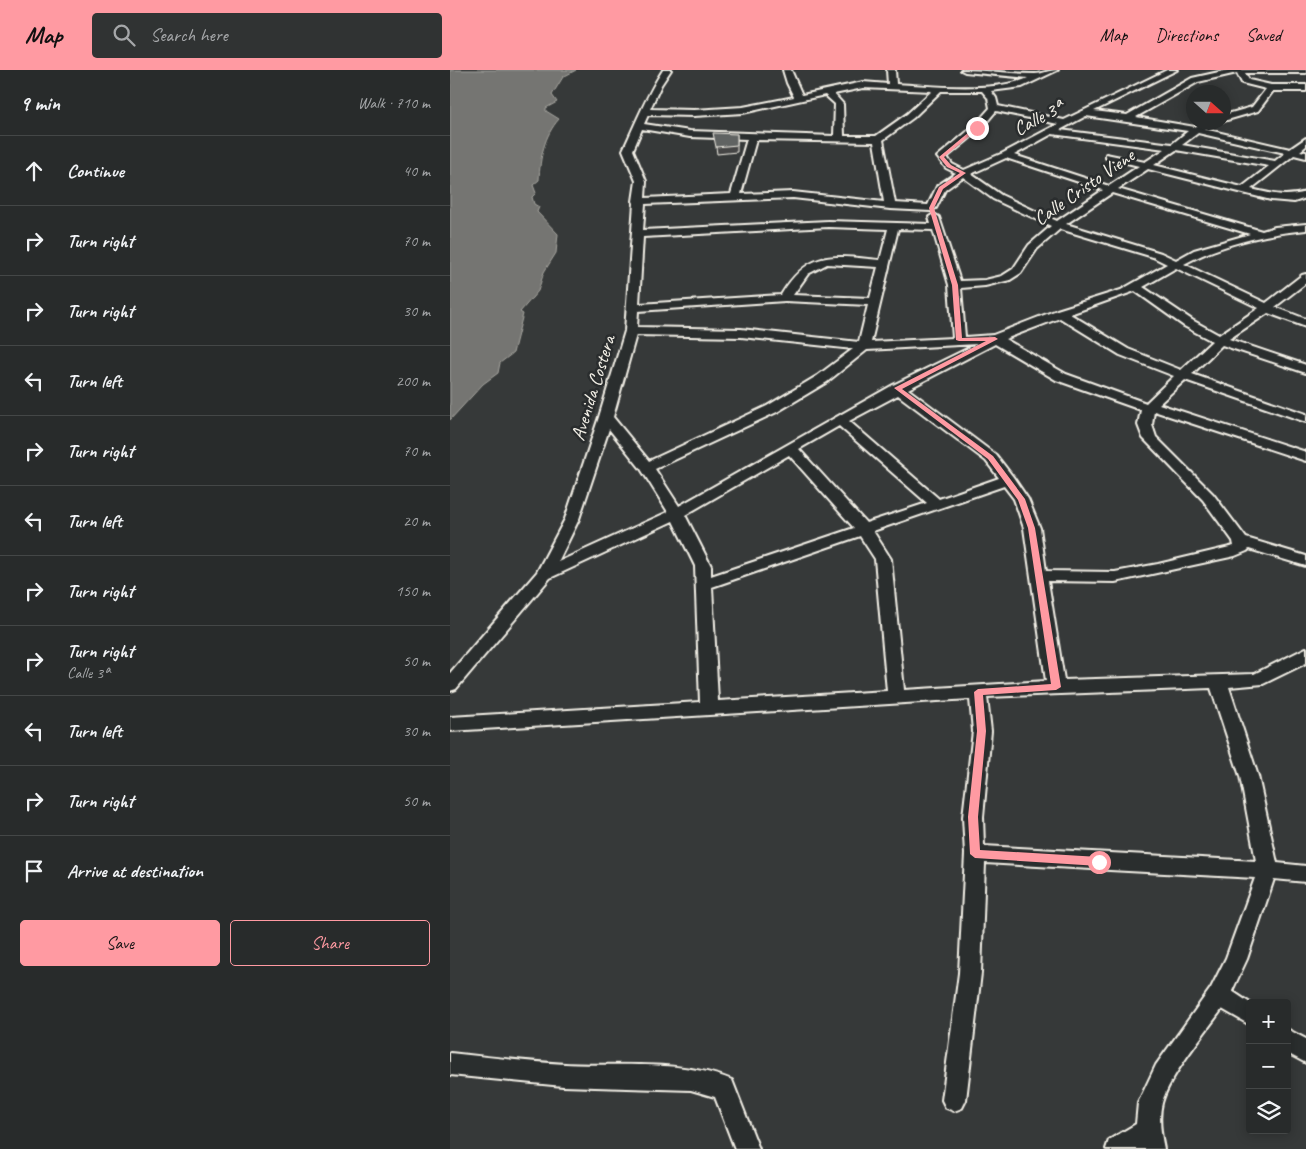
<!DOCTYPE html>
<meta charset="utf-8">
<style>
:root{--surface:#282b2b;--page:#303333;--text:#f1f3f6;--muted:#a5a7a9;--line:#444747;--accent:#ff9aa2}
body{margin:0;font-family:Caveat,sans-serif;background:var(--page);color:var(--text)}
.controls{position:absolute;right:15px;bottom:15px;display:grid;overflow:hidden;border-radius:5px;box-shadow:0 2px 12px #0003}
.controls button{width:45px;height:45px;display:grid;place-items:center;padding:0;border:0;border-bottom:1px solid var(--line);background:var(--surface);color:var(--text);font:25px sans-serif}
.compass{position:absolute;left:736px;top:15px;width:45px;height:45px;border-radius:50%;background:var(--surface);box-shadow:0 2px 12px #0003;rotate:111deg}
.stop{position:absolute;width:15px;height:15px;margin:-11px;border:4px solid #ff9aa2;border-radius:50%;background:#fff}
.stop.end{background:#ff9aa2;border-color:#fff;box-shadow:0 1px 5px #0008}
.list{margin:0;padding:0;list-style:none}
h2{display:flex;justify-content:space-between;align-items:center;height:65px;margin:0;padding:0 20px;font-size:21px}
h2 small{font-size:16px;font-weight:400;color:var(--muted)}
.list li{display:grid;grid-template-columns:32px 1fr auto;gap:15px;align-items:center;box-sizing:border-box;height:70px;padding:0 20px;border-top:1px solid var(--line)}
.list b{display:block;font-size:19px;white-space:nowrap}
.list p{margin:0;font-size:16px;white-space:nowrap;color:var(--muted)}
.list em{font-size:16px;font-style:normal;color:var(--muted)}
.actions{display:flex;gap:10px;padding:15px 20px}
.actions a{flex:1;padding:11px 0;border:1px solid var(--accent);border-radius:5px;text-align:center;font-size:18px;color:var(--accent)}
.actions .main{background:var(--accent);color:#111}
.icon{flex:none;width:28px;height:28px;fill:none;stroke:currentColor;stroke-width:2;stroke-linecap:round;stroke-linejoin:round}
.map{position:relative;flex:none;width:856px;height:1079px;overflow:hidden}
header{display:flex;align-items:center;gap:30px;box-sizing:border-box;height:70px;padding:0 25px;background:var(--accent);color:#111}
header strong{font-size:24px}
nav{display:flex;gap:28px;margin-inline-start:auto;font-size:18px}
.search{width:350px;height:45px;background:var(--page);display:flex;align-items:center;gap:12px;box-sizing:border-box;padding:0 18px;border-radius:5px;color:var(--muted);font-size:19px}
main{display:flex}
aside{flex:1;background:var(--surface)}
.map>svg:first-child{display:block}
.water{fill:#757572;stroke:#a8a7a1}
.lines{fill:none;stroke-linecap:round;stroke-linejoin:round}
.minor-casing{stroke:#f4f1e8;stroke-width:4}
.minor{fill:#2a2d2e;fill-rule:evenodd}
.shaded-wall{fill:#444545;stroke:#f4f1e8}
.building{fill:#616362;stroke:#f4f1e8}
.route{fill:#ff9aa2}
.labels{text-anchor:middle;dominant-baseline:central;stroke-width:5;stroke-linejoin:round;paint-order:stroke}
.far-street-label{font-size:20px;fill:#f4f1e8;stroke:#2a2d2e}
</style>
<header>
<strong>Map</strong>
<div class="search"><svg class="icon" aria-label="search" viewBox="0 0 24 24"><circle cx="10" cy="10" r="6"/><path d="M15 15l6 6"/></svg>Search here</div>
<nav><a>Map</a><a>Directions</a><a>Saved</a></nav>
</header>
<main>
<aside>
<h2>9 min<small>Walk · 710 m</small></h2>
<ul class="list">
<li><svg class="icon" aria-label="ahead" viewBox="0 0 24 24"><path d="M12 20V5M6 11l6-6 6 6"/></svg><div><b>Continue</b></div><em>40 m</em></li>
<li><svg class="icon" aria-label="right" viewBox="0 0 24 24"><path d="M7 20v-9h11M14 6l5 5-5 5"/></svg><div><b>Turn right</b></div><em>70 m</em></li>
<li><svg class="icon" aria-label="right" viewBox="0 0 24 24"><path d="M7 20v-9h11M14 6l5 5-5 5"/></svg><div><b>Turn right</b></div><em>30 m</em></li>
<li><svg class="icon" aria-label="left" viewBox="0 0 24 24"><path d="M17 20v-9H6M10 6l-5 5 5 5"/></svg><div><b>Turn left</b></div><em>200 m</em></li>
<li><svg class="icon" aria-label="right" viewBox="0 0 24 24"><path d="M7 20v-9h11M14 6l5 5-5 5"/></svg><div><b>Turn right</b></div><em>70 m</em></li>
<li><svg class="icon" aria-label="left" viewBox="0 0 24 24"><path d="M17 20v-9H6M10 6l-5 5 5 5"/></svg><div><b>Turn left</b></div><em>20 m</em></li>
<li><svg class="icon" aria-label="right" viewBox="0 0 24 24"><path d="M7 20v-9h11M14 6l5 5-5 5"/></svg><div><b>Turn right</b></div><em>150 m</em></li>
<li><svg class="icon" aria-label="right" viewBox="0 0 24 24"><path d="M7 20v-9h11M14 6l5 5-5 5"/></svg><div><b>Turn right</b><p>Calle 3ª</p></div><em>50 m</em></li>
<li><svg class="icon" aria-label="left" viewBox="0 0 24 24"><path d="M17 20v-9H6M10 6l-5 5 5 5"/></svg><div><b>Turn left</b></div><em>30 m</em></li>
<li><svg class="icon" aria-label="right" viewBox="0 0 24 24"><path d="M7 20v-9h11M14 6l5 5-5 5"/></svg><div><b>Turn right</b></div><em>50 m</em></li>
<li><svg class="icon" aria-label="arrive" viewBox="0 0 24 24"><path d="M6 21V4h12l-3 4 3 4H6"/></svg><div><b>Arrive at destination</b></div></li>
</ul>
<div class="actions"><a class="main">Save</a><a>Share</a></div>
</aside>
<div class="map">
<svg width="856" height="1079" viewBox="0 0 856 1079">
<rect width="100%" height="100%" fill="#363939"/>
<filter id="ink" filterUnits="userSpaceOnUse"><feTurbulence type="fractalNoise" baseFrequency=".02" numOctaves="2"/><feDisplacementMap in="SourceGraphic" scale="10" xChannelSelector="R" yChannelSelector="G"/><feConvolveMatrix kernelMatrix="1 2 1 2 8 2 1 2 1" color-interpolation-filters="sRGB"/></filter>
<g filter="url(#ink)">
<path class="water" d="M0,0H126L113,7L102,25L107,32L96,38V41L109,49C94,66 90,87 89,110L83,115L86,123L82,127L84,134L89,137L87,142L108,164L106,183L94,202L88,221L70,242L73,244L63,283L50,293L48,303L33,314L0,350Z"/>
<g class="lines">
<g class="minor-casing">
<path id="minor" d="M213,0H221L211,15L200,39L244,40L293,37L344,27L337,13L333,0H341L352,25L413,12L438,14L437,0H445L446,14C484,16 543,23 578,8L515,2L511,0C536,0 561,4 585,4C592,4 599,0 608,0L572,17L541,21L546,28L548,36L614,50L717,0H727L644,41L677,45L742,8L778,0H856V3H795L799,10L821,15H856V21H823L808,41L777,50L774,51V45L802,37L816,19L792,13L787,3L748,12L686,47L745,57L753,52H764L754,59L840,79L856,68V76L850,81L856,82V88L844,85L801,119C822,124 835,128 856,122V128L844,132L821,130L698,99L668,119L812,161L825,157L856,154V160C815,164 771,174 734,194L816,233L852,205L856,204V213L825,237L856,249V257L818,243L779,269L856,295V303L772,275L742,304L856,344V352L735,310L709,334L856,382V391L704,341L702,355L706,367L763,424L796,468L856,486V496L799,479L797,481L785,486L665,512L598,511L614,610L804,604L856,578V593L854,594L813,614L779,617L808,706L827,793L856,796V812L824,809L797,889L782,921L800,933V955L772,939C755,963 719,1006 712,1033C708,1048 711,1065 714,1079H656L659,1070L686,1054L688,1033L706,995L761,918L776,888L805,808L535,793L531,903L516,1030L512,1038L504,1041L496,1038L492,1030L509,903L515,784L513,747L523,661L520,629L0,661V647L250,632L245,496L223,451L100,508L6,619L0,621V603L87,502L115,449L149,347L175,261L184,133L183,131L186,111L173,80C186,53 196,26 213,0ZM413,18L482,21L457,44L426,66H394L393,34L384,24ZM491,21H532L538,28L540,38L524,56L487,87L496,98L506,103L487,116L478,135L445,133L433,70L463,48ZM375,25L385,34L384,66L240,61L194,54L198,45L244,46L293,43ZM546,41L608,54L553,83L514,100L502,94L497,87L530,60ZM636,46L738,61L722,74L610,60ZM192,59L240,67L297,69L281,124L195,128L196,111L183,80ZM748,63L835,83L825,91L732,75ZM602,64L715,79L695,92L656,84V88L689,96L659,116L564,85ZM306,70L424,72L434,132L343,122L291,124ZM726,80L819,96L792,117L704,95ZM556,88L653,120L607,151L551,125L521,104ZM513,107L543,129L601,156L579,175L563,199L552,206L535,210L510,211L489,147L484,144L479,147L481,154L378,151L193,160L195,134L343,128L440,139L481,141L486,138L495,120ZM662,123L800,164L744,180L726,190L711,183L616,154ZM378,157L438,159L430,190C383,186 359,179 331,225L189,234L193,167ZM448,159L483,160L499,215L503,268L421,272ZM610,159L703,187L717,194L671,220L607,240L543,265L515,267L511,218L535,216L560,210L571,203L587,179ZM377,194L428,197L420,228L343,225L358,204ZM726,198L809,238L769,265L742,250L693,217ZM685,221L734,256L762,271L731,300L678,279L620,244ZM335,231L418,235L409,272L291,259L187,257L188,241ZM610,248L670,285L724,306L696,333L616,304L555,269ZM186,265L291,267L403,279L367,306L317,336L199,391L163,347ZM527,274L443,315L229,436L205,399L327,342L377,312L417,280ZM545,274L606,310L691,340L688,355L693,368L753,430L783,471L784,476L708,494L665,502L596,501L590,458L578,429L563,407L546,385L458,319ZM448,325L536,391L549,408L489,429L399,351ZM389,356L477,433L416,453L349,379ZM159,359L191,399L218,442L108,492L129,449ZM339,385L404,458L261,506V496L235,445ZM554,416L564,429L574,458L596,611L454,620L441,489L423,461ZM410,466L425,489L437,621L268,631L262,517ZM761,618L790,706L806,791L534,776L533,747L541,661L537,627Z
M837,959L856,969V993L837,983Z
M0,983C38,987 77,992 115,994C170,997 230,989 282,1010L309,1079H285L265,1027L241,1020L113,1016L0,1005Z"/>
</g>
<use href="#minor" class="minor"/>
</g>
<path class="shaded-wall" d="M287,64V82L267,84L266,77Z"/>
<path class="building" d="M263,63L287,64V75L266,77Z"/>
</g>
<path class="route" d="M525,57L529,58L494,87L501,95L516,103L493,119L484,138L508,215L512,268L545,267L548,269L452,319L543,386L575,429L585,458L611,617L606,620L533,625L536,661L528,747L530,780L649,787L654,792L649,796L525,788L520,784L518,747L527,661L524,622L528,619L601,614L578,458L568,430L538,389L444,318L536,271H509L506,270L502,215L479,138L489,117L510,103L497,97L489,87Z"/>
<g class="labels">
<g class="far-street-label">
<text transform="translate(588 48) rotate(-28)">Calle 3ª</text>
<text transform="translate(634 117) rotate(-35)">Calle Cristo Viene</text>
<text transform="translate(143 318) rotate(-73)">Avenida Costera</text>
</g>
</g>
</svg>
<div class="controls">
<button>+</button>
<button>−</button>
<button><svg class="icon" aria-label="layers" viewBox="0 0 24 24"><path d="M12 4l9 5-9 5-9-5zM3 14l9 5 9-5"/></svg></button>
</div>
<svg class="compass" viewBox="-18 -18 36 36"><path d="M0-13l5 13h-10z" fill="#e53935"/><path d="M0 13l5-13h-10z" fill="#a5a7a9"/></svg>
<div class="stop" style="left:649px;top:792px"></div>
<div class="stop end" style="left:527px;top:58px"></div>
</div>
</main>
